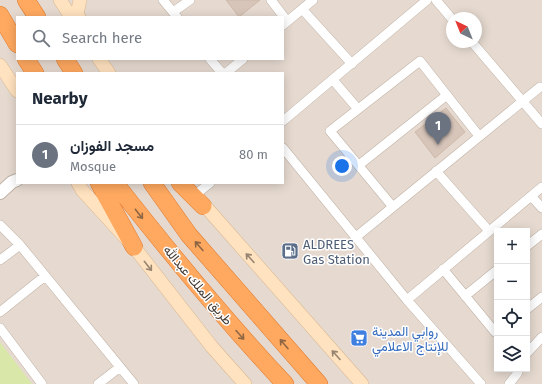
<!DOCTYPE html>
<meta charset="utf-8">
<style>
:root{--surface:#fff;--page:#f6f6f7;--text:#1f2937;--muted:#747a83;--line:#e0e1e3;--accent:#0b8043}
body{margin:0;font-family:"Fira Sans",Vazirmatn,sans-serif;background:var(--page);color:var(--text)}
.controls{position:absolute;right:12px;bottom:12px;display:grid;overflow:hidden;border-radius:0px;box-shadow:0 2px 10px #0003}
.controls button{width:36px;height:36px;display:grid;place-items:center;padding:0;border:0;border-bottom:1px solid var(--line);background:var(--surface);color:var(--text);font:20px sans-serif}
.compass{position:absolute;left:446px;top:12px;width:36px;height:36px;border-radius:50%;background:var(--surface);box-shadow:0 2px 10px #0003;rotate:317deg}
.you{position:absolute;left:342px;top:166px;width:14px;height:14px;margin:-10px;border:3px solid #fff;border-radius:50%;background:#1a73e8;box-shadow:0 0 0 6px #1a73e833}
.badge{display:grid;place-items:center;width:26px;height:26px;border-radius:50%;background:var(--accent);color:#fff;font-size:13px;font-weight:700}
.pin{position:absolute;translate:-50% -33px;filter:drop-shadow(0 1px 2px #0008)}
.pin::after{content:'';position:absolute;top:21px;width:14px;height:12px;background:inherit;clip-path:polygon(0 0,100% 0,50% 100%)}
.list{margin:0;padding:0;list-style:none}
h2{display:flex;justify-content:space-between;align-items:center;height:52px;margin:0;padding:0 16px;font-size:17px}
h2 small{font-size:13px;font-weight:400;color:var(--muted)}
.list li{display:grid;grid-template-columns:26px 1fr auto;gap:12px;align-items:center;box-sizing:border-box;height:60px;padding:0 16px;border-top:1px solid var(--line)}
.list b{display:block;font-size:15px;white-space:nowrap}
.list p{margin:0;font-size:13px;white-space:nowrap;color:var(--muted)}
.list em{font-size:13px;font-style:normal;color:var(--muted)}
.icon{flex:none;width:22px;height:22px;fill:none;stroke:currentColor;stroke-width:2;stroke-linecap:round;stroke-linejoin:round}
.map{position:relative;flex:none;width:542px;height:384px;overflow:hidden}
.search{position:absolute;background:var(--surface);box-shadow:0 2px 10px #0003;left:16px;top:16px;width:268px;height:44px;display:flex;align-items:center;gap:10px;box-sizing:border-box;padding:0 14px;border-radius:0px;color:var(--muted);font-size:15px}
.panel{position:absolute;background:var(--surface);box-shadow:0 2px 10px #0003;left:16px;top:72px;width:268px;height:112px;border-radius:0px}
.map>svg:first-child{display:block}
.residential{fill:#e6dad0;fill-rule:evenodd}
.green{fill:#d9e8a8}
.building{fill:#d7c5ba;stroke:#cfb9aa}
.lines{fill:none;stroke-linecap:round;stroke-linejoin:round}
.minor-casing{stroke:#c0b2a7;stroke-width:10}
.tertiary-casing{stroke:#c0b2a7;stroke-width:14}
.secondary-casing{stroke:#d7b692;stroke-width:14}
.motorway-casing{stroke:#e2792c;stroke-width:18}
.minor{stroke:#fff;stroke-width:9}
.tertiary{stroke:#fff;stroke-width:12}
.secondary{stroke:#ffe2bf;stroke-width:13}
.motorway{stroke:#ffa960;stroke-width:17}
.oneway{stroke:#8e6644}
.oneway2{stroke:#988571}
.labels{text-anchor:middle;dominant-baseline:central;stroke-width:3;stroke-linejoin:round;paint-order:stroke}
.service-label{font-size:13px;fill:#4e5e75;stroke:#fff;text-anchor:start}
.street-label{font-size:13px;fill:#433932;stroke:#fff}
.shop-label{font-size:13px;fill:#366cbe;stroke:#fff;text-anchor:start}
</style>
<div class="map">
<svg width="542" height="384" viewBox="0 0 542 384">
<rect width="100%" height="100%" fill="#f2eae2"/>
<path class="residential" d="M0,0H542V384H0ZM17,17H283V59H17ZM452,18H476V42H452ZM17,73H283V183H17ZM497,231H527V369H497Z"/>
<path class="green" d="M0,342L32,384H0Z"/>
<path class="building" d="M226,0H260L239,17Z
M446,108L465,132L435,158L415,132Z"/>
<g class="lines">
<g class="minor-casing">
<path id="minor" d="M163,0L177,17
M271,0L287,21
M436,0L452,19
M302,9L352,64
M173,12L190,0
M283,25L313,0
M472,42L542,124
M210,59L222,73
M226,73L243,59
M333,80L357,108
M283,121L427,0
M283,148L407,300L481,384
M359,165L447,95
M436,171L489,231
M195,195L210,183
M531,196L542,208
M393,207L330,131L420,61L479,136
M0,225L20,245L134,384
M356,237L540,87
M527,246L542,234
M0,260L20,245
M443,269L495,332L497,331
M465,296L497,270
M407,300L542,187
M527,309L542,297
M0,312L45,276
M0,328L42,384
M527,353L542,337
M98,384L120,367
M509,384L517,374L519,369"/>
</g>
<g class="tertiary-casing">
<path id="tertiary" d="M0,193L12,182L17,180"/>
</g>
<g class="secondary-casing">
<path id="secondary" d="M60,0L71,17
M79,17L77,14L80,0
M99,59L109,73
M0,65L17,91
M78,183L82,190L134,247L212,347L245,384
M198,198L362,384"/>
</g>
<g class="motorway-casing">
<path id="motorway" d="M26,0L37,17
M0,15L17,44
M26,59L35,73
M65,59L74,73
M99,183L134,247
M115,183C169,252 225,320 285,384
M152,183L189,235L319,384
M180,183L203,206"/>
</g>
<use href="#minor" class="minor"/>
<use href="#tertiary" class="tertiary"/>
<use href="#secondary" class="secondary"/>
<use href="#motorway" class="motorway"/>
</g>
<defs><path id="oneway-shaft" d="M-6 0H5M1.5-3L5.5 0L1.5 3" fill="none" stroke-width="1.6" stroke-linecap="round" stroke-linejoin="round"/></defs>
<g class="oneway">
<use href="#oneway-shaft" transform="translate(139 214) rotate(52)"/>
<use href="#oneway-shaft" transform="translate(199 246) rotate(-131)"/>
<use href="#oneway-shaft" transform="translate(240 335) rotate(48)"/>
<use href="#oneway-shaft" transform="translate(284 344) rotate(-131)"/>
</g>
<g class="oneway2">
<use href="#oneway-shaft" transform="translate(250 258) rotate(-132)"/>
<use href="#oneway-shaft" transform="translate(148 266) rotate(52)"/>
<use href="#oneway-shaft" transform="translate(336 355) rotate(-132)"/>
</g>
<defs>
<g id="fuel-square" transform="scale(0.9)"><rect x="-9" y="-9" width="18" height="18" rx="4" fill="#5c6f8a" stroke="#fff"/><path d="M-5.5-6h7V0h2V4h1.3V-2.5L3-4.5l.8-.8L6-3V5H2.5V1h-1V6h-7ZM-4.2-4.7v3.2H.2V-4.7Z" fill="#fff"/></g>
<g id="supermarket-square" transform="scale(0.9)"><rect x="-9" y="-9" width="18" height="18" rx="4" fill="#3f7fe0" stroke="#fff"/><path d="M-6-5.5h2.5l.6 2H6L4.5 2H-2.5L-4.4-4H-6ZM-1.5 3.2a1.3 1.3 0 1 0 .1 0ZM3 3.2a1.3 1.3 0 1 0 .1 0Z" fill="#fff"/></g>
</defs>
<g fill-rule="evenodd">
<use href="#fuel-square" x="290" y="251"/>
<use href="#supermarket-square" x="359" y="338"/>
</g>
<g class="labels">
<g class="service-label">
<text x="303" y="244">ALDREES<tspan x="303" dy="15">Gas Station</tspan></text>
</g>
<g class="street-label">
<text transform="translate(198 285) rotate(50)">طريق الملك عبدالله</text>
</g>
<g class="shop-label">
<text x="372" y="331">روابي المدينة<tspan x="372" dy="15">للإنتاج الاعلامي</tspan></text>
</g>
</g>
</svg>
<div class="controls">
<button>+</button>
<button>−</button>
<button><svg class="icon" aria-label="locate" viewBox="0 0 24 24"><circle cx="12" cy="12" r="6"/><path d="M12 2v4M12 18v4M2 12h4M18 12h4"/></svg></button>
<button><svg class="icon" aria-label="layers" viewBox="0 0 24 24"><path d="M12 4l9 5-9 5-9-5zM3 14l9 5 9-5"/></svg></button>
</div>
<svg class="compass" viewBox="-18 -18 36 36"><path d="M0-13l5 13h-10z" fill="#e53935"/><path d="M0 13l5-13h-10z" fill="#747a83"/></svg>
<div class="you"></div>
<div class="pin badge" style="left:438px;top:145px;background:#6b7280">1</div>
<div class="search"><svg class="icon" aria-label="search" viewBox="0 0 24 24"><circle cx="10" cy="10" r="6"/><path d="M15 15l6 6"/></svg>Search here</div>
<section class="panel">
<h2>Nearby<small></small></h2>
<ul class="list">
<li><span class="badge" style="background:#6b7280">1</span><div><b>مسجد الفوزان</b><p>Mosque</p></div><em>80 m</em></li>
</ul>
</section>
</div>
